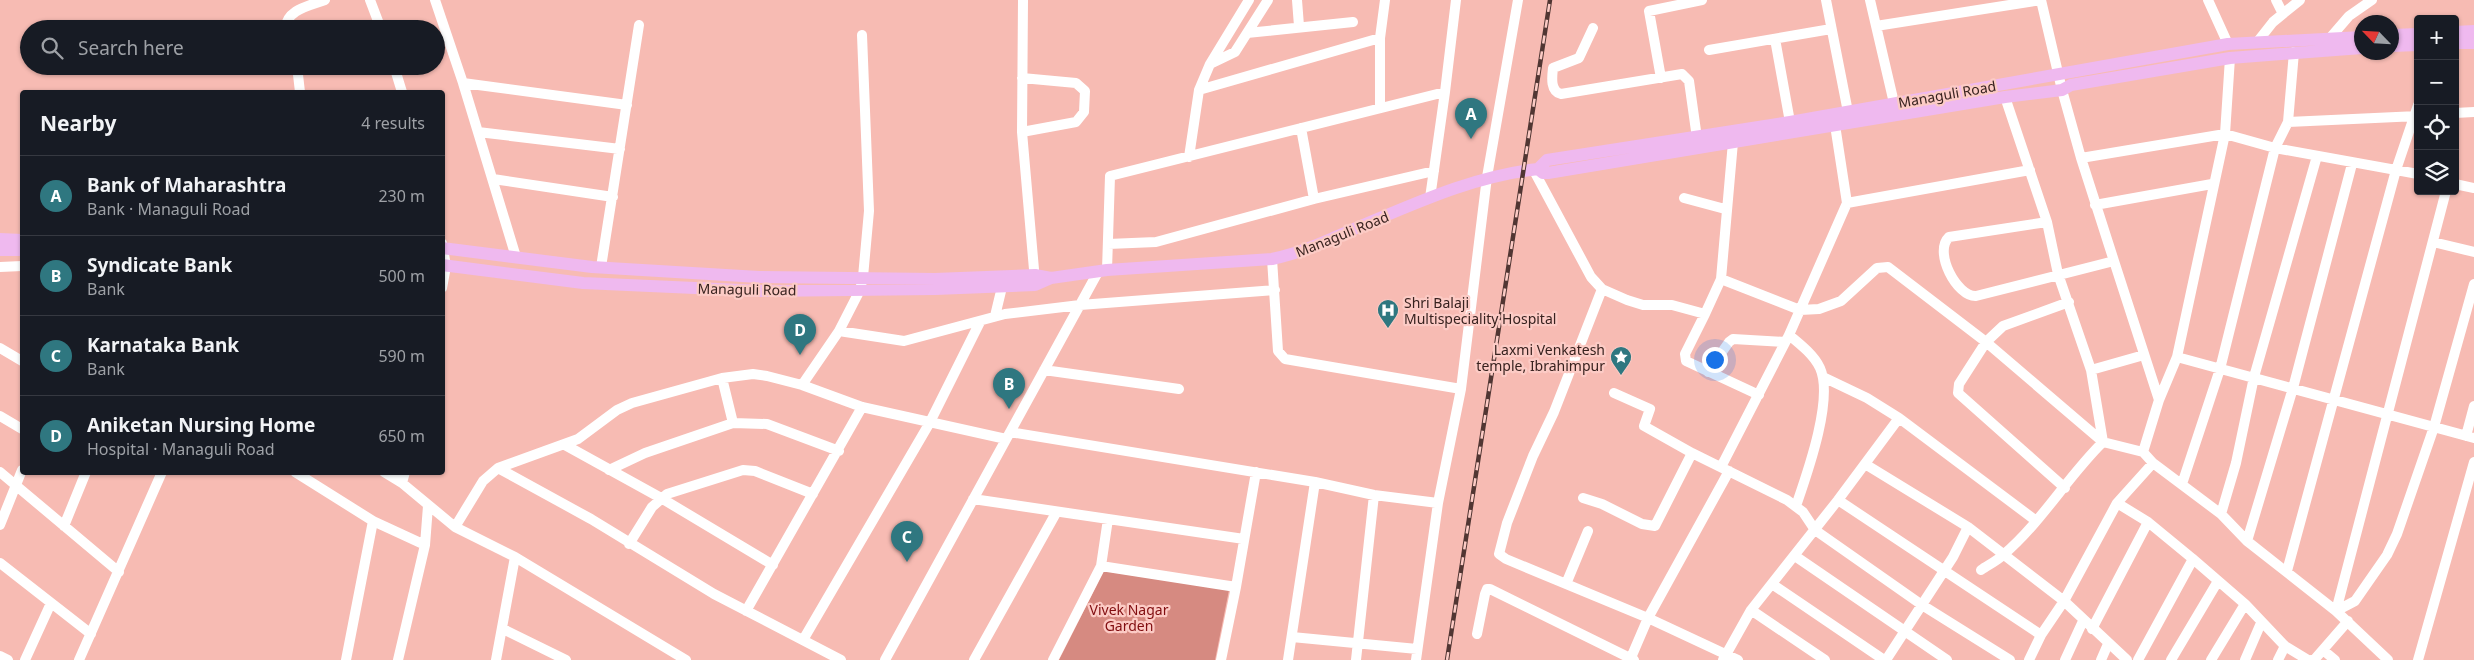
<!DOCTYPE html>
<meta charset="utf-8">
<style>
:root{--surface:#171b24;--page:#242831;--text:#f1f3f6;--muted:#9ea1a6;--line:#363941;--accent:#2f7780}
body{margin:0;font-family:"Noto Sans",sans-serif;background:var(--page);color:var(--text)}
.controls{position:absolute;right:15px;top:15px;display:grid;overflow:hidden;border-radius:5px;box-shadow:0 1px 4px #0004}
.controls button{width:45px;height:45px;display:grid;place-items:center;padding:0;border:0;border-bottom:1px solid var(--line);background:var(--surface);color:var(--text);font:25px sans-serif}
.compass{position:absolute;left:2354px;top:15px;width:45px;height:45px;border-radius:50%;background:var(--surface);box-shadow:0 1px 4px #0004;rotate:295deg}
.you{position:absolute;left:1714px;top:359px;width:18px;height:18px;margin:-12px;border:4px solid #fff;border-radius:50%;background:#1a73e8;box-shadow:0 0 0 8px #1a73e833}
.badge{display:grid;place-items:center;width:32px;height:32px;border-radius:50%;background:var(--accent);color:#fff;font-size:16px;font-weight:700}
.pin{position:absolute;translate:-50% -41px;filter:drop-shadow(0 1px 2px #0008)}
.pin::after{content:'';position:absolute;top:26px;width:18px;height:15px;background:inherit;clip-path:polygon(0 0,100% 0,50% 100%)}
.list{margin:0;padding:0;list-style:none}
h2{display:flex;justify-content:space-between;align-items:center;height:65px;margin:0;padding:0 20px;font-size:21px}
h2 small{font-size:16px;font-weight:400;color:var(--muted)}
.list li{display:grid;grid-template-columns:32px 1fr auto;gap:15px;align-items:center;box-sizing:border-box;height:80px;padding:0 20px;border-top:1px solid var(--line)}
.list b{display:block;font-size:19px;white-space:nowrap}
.list p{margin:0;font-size:16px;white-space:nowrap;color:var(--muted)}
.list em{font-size:16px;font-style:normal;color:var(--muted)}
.icon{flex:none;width:28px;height:28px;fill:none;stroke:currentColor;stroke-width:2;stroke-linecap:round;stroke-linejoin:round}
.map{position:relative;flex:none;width:2474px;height:660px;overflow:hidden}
.search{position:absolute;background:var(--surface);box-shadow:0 1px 4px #0004;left:20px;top:20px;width:425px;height:55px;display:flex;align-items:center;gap:12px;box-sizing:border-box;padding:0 18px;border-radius:28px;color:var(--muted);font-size:19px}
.panel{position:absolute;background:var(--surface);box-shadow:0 1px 4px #0004;left:20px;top:90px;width:425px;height:385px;border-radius:5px}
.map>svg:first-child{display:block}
.green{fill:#d68a81}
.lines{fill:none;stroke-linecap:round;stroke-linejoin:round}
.minor{stroke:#fff;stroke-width:10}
.major{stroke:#efb9ef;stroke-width:12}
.rail-casing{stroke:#513633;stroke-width:4.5}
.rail{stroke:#fccbc5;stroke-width:2.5;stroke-dasharray:8;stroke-linecap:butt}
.labels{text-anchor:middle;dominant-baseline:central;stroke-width:4.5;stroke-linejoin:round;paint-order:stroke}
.street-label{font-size:14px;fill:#38221f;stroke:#fccbc5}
.poi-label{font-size:14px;fill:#38221f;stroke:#fccbc5;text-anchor:start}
.park-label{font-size:14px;fill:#810d10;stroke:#fccbc5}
</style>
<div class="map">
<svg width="2474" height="660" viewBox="0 0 2474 660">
<rect width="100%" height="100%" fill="#f7bbb3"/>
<path class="green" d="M1104,571L1229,590L1215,660H1059Z"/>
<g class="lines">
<path class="minor" d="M370,0L381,29
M435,0L463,83L516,257
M1023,0L1022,132L1035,281
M1297,0L1299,26
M1826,0L1848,112
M1870,0L1894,103
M2041,0L2062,90L2081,158L2225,134L2275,148L2418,174
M2208,0L2228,44
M2276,0L2283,14
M1876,26L2041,0
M1593,28L1579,58L1553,68C1552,77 1550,91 1561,94L1682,74L1689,81L1697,138
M285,29C287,9 309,6 325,0
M1247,33L1353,22
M1380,38L1385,0
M2330,38L2349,16L2372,0
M1775,39L1790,122
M2258,41L2273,22L2300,0
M1709,50L1831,29
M1210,64L1235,52L1268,0
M297,66L300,92
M394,66L402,92
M1022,78L1076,83L1085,91L1084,112L1076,122L1022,132
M1661,78L1649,11L1702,0
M463,83L627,105
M1199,90L1380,38V108
M1445,92L1456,0
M2005,97L2047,222L2058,274L2091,370L2103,442L2143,452L2153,463L2221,514L2247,541L2336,611L2388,660
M2455,113L2474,112
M2288,122L2418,116
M1301,128L1314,199
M478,132L620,149
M1189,157L1199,90L1210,64L1249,0
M1533,169L1591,277L1602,289L1627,300L1643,305H1672L1705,314L1721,279L1800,310L1819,309L1841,301L1877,268L1888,267L1986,342L2103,442C2068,476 2041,523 2003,555C1997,561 1988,565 1981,570
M493,179L613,197
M2455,184L2474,188
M1684,198L1725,209
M1847,203L2030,170
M2095,205L2212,184
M2047,222L1949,237C1933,252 1957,297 1976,296L2114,261L2081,158
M2433,242L2474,252
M442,243L446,266L442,288
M1108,244L1156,242L1314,199L1434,171
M1272,259L1278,351L1285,359L1461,389
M2114,261L2159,400L2143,452
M0,267L22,266
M601,267L639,25
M1107,270L1110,176L1445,92L1430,198
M1721,279L1733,142
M1602,289L1554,412L1533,456L1507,523L1499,554L1506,559L1648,618L1738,660
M1705,314L1685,354L1686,361L1759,395
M995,316L1002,287
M839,331L904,341L1005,314L1080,305L1275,290
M1789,335C1800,344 1814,355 1820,368C1834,399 1807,474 1796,506
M0,348L22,361
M2177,357L2225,134L2230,58
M1044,370L1179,389
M2091,370L2144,355
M1708,372L1729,342L1733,339L1785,342
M722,378L733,423
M802,385L839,331L860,290L863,277L869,211L862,35
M1614,393L1650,409L1644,426L1692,453L1787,500L1803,512L1815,530L1922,605L2010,660
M2159,400L2177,357L2474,438
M0,416L22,429
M1899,418L2035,520
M1010,432L1315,482
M2466,436L2474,406
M565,445L661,498L773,565
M1721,467L1789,335L1847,203L1835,125
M498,468L591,519L714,594L841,660
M609,470L645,453L733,423L767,424L839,451
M0,472L119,572
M295,472L373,521L425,545
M384,472L402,483L455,527L515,557L686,660
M402,483L405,472
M2182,484L2220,369L2275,148L2288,122L2294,52
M2065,488L1958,393L1959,384L1986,342L2003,326L2069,302
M1583,498L1602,504L1642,524L1655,526L1692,453
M973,499L1244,539
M1838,500L2041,635L2064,601L1968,527L1865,464
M2117,503L2148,522L2193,559L2245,604L2285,646L2308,660
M2221,514L2236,463L2254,377L2317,156
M0,525L22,470
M64,526L86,472
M455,527L483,481L498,468L578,439L617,410L632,403L722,378L753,374L767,376L802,385L862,407L1006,439
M2247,541L2293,388L2352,164
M629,544L652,507L667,494L743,470L755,471L813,494
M1795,556L1947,660
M0,563L91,634
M1101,566L1108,519
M2287,571L2396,170L2418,105
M1566,584L1588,531
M1772,584L1884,660
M1236,587L1256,472
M1751,610L1825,660
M746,611L862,407
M2336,611L2446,191
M2336,611L2355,601L2387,555L2397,534L2434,427L2474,284
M503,629L566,660
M2092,629L2148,522
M1477,634L1485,594L1487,589H1490L1634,660
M1292,637L1417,649
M803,640L929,424L980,322
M2323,650L2335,660
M0,656L8,660
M25,660L51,603
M79,660L162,472
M346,660L373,521
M398,660L425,545L428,506
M496,660L515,557
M885,660L1098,272
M974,660L1056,513
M1053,660L1101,566L1236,587L1221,660
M1288,660L1315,482L1374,495L1438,503
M1356,660L1374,495
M1416,660L1438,503L1461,389L1487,177L1518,0
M1630,660L1648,618L1729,471
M1723,660L1751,610L1838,500L1899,418L1867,398L1823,377
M1886,660L1953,557L1968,527
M2029,660L2041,635
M2065,660L2083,621
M2101,660L2108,644
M2127,660L2064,601L2117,503L2153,463
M2138,660L2193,559
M2171,660L2218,581
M2211,660L2245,604
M2245,660L2261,623
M2278,660L2285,646
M2311,660H2314L2348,621
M2418,660L2474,462"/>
<path class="major" d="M2455,32L2474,31
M2392,35L2418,34
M2455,43H2474
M2392,46L2418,45
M1538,169L1547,160L1790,122L2228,44L2362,37
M0,239L22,240
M442,248L592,267L759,277L935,279L1035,275L1051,278
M0,250H22
M442,265L583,283L762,291L935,289L1035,285L1051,278L1107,270L1272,259C1301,253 1327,241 1354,229C1414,204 1473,176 1538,169L1543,173H1548L2005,97L2062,90L2071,85L2230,58L2362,48"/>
<g class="rail-casing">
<path id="rail" d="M1447,660L1550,0"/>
</g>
<use href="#rail" class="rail"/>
</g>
<defs>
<g id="hospital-pin" transform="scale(1.125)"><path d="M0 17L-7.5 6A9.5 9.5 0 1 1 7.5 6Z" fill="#2f7780" stroke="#fccbc5"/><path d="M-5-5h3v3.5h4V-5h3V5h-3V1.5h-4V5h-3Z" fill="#fff"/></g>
<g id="sight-pin" transform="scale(1.125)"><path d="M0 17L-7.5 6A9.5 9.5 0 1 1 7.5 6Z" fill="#2f7780" stroke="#fccbc5"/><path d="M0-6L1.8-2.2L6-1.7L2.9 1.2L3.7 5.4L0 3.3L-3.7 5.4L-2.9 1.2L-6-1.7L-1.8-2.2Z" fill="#fff"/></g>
</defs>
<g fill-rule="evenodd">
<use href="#hospital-pin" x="1388" y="310"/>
<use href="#sight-pin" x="1621" y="357"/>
</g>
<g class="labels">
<g class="street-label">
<text transform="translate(1947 94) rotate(-10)">Managuli Road</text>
<text transform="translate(1342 234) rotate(-22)">Managuli Road</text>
<text transform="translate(747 289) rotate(1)">Managuli Road</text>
</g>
<g class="poi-label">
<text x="1404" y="302">Shri Balaji<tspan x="1404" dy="16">Multispeciality Hospital</tspan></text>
<text x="1605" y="349" text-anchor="end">Laxmi Venkatesh<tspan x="1605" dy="16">temple, Ibrahimpur</tspan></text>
</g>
<g class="park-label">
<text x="1129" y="609">Vivek Nagar<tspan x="1129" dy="16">Garden</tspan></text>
</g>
</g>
</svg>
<div class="controls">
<button>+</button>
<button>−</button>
<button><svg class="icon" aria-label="locate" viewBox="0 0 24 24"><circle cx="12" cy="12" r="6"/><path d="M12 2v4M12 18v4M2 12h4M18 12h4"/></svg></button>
<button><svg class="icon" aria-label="layers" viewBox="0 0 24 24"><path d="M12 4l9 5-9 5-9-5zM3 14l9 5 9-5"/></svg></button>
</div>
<svg class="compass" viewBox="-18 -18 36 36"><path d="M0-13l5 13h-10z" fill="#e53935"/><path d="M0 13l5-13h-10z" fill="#9ea1a6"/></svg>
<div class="you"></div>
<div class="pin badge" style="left:1471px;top:139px">A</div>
<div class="pin badge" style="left:1009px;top:409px">B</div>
<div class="pin badge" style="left:907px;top:562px">C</div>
<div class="pin badge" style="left:800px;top:355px">D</div>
<div class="search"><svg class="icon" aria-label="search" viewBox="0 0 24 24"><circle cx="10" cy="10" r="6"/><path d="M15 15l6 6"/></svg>Search here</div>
<section class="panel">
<h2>Nearby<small>4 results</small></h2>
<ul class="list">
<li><span class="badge">A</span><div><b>Bank of Maharashtra</b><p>Bank · Managuli Road</p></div><em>230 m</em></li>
<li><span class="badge">B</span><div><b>Syndicate Bank</b><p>Bank</p></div><em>500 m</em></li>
<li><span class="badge">C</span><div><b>Karnataka Bank</b><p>Bank</p></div><em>590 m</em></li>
<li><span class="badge">D</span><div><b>Aniketan Nursing Home</b><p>Hospital · Managuli Road</p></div><em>650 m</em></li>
</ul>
</section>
</div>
